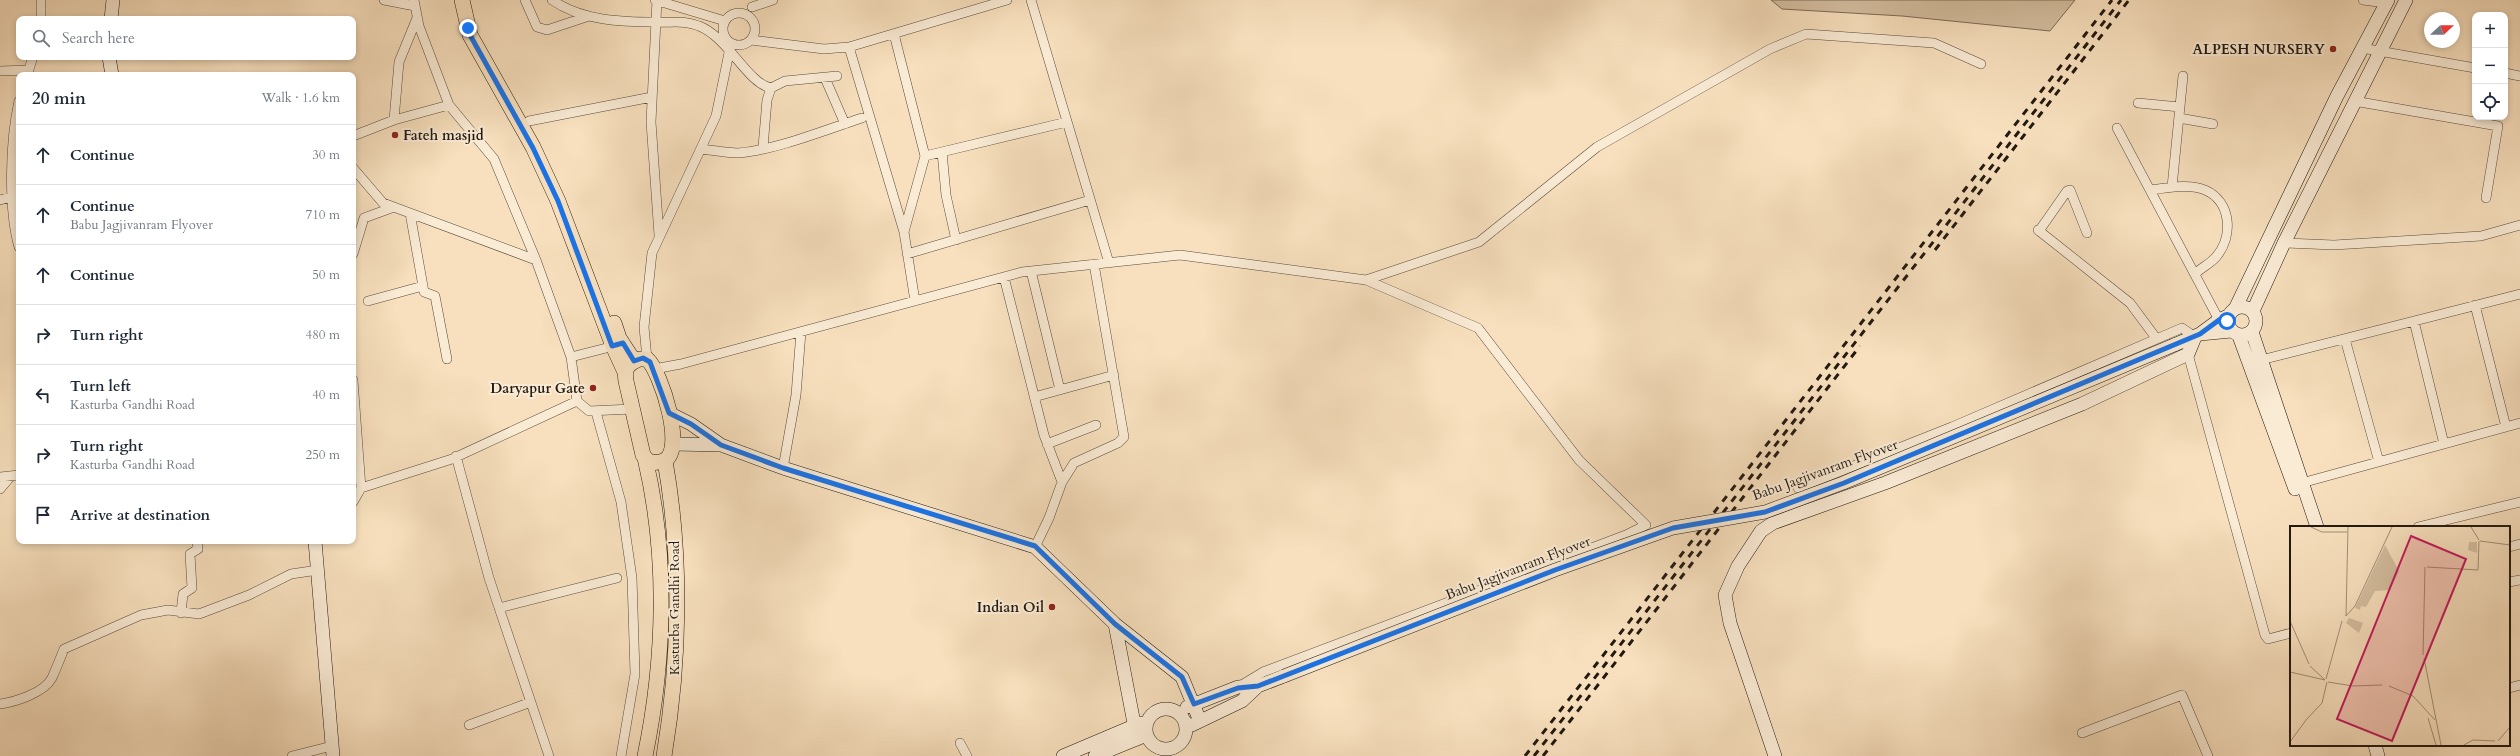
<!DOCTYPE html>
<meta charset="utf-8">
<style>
:root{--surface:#fff;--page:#f6f6f7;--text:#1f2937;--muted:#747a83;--line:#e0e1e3}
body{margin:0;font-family:Cardo,serif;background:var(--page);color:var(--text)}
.controls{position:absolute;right:12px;top:12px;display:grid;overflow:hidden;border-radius:8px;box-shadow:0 2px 6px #0003}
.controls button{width:36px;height:36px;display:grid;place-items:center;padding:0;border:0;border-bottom:1px solid var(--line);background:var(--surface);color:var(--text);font:20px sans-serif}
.compass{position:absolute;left:2424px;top:12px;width:36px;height:36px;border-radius:50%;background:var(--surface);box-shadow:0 2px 6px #0003;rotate:68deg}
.stop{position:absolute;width:12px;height:12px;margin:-9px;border:3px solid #1a73e8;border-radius:50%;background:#fff}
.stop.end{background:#1a73e8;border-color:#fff;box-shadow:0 1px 4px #0008}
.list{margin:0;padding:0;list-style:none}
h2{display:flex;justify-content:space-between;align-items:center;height:52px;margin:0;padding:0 16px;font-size:17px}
h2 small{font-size:13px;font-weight:400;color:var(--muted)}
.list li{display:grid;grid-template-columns:26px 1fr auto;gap:12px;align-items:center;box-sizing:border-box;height:60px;padding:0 16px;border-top:1px solid var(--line)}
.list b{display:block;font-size:15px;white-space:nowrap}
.list p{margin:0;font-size:13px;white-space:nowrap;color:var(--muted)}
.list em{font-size:13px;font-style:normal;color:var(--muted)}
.icon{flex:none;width:22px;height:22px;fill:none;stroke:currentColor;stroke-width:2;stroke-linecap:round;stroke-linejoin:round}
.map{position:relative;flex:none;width:2520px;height:756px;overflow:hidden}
.search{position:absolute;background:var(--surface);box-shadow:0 2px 6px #0003;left:16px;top:16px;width:340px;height:44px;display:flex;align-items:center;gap:10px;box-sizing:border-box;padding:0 14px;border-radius:8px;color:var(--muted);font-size:15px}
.panel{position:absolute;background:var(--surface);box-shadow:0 2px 6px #0003;left:16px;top:72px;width:340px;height:472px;border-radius:8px}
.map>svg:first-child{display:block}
.green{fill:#d4bea0;stroke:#7b6c58}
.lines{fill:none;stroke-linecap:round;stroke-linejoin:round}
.street-casing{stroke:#584b3c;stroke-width:10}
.secondary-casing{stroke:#221910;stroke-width:14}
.primary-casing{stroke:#221910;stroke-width:16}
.street{stroke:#faebd5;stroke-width:9}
.secondary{stroke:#faebd5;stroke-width:13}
.primary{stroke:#f8e0be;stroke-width:15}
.rail{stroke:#221910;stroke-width:3;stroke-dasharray:7 7;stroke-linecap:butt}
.secondary-bridge-casing{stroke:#221910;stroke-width:14;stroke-linecap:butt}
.secondary-bridge{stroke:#faebd5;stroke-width:13}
.route{stroke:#1a73e8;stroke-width:5}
.poi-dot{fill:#8f2418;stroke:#faebd5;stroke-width:1.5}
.labels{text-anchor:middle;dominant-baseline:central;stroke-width:4;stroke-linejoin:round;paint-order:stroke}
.poi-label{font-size:14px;font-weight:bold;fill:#221910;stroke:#faebd5;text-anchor:end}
.street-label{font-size:14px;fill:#221910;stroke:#faebd5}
.inset-road{fill:none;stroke:#a29078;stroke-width:1}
.view{fill:#c2185b;fill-opacity:0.15;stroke:#c2185b;stroke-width:2}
.inset-edge{fill:none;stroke:#221910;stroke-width:2}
</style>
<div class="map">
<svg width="2520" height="756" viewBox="0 0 2520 756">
<rect width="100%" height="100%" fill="#f8e0be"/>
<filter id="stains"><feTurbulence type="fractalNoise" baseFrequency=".005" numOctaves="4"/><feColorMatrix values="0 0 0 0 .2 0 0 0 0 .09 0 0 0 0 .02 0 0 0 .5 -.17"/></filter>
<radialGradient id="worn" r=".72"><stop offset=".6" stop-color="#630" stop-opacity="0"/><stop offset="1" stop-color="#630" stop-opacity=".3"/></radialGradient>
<path class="green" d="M1771,0H2075L2050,31L1902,16L1782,9Z"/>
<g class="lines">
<g class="street-casing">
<path id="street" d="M384,0L415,6
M414,0L419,26L449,105L494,159L536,260L571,357
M525,0L537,27L547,30L589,16
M552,0C582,21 622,22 657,22C672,23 685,20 699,26C728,37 747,83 771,88
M655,0L725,21
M657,0L651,122L659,235
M1031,0L1109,263
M2363,0L2386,3
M752,7L773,0
M723 29a16 16 0 1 1 32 0a16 16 0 1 1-32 0Z
M41,19V0
M894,34L925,156L904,232
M751,40L824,49L849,47L1007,0
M849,47L904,232L915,301
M2362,48L2475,68
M0,71L29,70
M2505,73L2520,76
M27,75L33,57
M825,78L845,124
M19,101C10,140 8,209 19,247
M2354,101L2498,126L2486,198
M2138,103L2180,107
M2179,118L2213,124
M394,120L449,105
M529,121L652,97
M2117,128L2219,320
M353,136L394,120L399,62L417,18
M763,147L767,100L771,88L785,81L837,76
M701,149C713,150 726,153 738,153C776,150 825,130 862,118
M942,152L946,195L956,240
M925,156L1067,122
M353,168L383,203L536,260
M2172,187L2183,76
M2150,190C2166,188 2189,183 2205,190C2231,201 2234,236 2216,257C2211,263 2201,268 2195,274
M0,200L11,197
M410,213L424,292L435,296L447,359
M2038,230L2130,303L2156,338
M2039,231L2067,191L2070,190L2087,233
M2284,243L2334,245L2481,236L2520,225
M353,254L364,218L394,207
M907,254L1090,200
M1031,271L1060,390
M1004,277L1044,435L1062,482
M1366,280L1479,242L1597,147L1770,49L1806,34L1934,43L1981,64
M368,301L423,286
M2475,305L2506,427
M2414,321L2444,444
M2345,339L2379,462
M618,345L571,357L577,401L589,411L632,409
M2188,354L2265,635L2268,639L2291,633
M647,359L644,327L652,253L716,116L731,43
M2261,360L2520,294
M654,369L681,364L1022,272L1180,255L1366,280L1478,328L1579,460L1646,525L1626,535L1263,672L1240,686
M353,380L361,488L353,502
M1034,397L1114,375
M596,412L621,502L632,578L635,674L621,756
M1047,444L1096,425
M456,456L489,578L549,756
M783,468L796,395L801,332
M0,477L19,475
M2298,484L2520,423
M361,488L452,459L577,401
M1798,488L1952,427L2182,328L2195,337
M0,489L11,476
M2418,527L2520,502
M1035,547L1049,518L1062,482L1074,463L1118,443L1124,437L1094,264
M2509,547L2520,544
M2509,582L2520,580
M499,608L617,578
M181,613L183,594L192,588L190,554L198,549L197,541
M2509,688L2520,685
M0,704C15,702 44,693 52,678C56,669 60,659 64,649L141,615L168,610L199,614L249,595L291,574L318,570
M469,725L531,702
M2082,733L2182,695L2208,756
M960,743L967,756
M292,756L332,746"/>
</g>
<g class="secondary-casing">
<path id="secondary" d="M111,19L113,0
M109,57L112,75
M2228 321a14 14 0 1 1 28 0a14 14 0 1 1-28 0Z
M2235,309L2337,96L2388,0
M2253,311L2284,243L2406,0
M2252,332L2317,527
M2200,334L2231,331
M2239,336L2295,489
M2174,345L2200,334L2219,320L2228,316
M669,413L691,424L721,445L783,468L1035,547L1115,624L1182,677L1200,721
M674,444L721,445
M315,541L333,756
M1115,624L1137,739
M1187,707L1238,687L1258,686L1284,676
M1146 729a20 20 0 1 1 40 0a20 20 0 1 1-40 0Z
M1192,725L1242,701L1258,686
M2375,745L2378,756
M1063,756L1141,723
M1095,756L1144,736
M1775,756L1730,623L1725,595L1738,566L1761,531L1773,523L1885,483L2082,404L2188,354L2195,337"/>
</g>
<g class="primary-casing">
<path id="primary" d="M462,0L470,35L533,147L558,201L613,346L625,372
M614,323L619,338L634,361
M639,359H647C661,371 687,453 663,461C657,463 653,463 648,461L643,455L626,381C624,369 627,364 639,359Z
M645,458C668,555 665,659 645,756
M664,756C680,661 682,556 665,461"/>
</g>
<use href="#street" class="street"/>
<use href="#secondary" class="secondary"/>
<use href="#primary" class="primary"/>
<path class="rail" d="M1935,250L2129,0
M1525,756L2112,0
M1534,756L2121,0
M1543,756L1860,346"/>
<g class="secondary-bridge-casing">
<path id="secondary-bridge" d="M1284,676L1555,570L1673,528L1765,512L1843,483L2174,345"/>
</g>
<use href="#secondary-bridge" class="secondary-bridge"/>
</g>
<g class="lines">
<path class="route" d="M468,28L470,35L533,148L558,201L612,346L623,343L634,361L643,358L650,362L669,413L691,424L721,445L783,468L1035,546L1115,624L1182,677L1194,704L1238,688L1258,686L1555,570L1673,528L1765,512L1844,483L2200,334L2219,320L2228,316L2227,321"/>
</g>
<g class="poi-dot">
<circle cx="2333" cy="49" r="4"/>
<circle cx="395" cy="135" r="4"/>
<circle cx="593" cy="388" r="4"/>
<circle cx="1052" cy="607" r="4"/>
</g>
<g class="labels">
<g class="poi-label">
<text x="2325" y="49">ALPESH NURSERY</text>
<text x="403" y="135" text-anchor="start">Fateh masjid</text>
<text x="585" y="388">Daryapur Gate</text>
<text x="1044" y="607">Indian Oil</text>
</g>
<g class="street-label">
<text transform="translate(1825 470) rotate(-20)">Babu Jagjivanram Flyover</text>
<text transform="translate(1518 568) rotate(-21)">Babu Jagjivanram Flyover</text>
<text transform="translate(674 608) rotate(-90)">Kasturba Gandhi Road</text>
</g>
</g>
<g transform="translate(2290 526)">
<rect width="220" height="220" fill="#f8e0be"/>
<path d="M179,16H187V27L178,24ZM95,19L109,45L100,64L85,65L76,81L71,80L70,84L65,82ZM59,92L73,97L69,107L56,97Z" fill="#d4bea0"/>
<path class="inset-road" d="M21,1L32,6H57M58,1L56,90L65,80L102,1M181,1L189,14M190,15L220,19M137,41L188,44L189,15M0,95L19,138M133,129L135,41M134,132L151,219M20,140L35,154M0,146L35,154M36,153L52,95M38,156L63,160L92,159M99,160L123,170L145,194M138,192L146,219M208,215L220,201M0,216L16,194L32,177L37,156M174,219L183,214L205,215"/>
<path class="view" d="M121,10L176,33L102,215L47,193Z"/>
<rect width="220" height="220" class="inset-edge"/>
</g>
<rect width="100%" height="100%" filter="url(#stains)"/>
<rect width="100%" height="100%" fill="url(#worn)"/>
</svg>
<div class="controls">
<button>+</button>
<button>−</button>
<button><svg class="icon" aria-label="locate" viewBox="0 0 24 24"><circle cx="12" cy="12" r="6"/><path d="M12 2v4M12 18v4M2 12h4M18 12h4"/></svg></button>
</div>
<svg class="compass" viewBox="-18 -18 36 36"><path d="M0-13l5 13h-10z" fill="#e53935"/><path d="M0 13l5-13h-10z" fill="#747a83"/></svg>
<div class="stop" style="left:2227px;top:321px"></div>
<div class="stop end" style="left:468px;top:28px"></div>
<div class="search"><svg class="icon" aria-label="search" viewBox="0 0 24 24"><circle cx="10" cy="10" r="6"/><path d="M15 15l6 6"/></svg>Search here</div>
<section class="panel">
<h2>20 min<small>Walk · 1.6 km</small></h2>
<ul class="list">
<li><svg class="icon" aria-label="ahead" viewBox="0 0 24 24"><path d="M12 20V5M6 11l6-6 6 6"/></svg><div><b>Continue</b></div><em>30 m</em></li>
<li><svg class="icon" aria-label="ahead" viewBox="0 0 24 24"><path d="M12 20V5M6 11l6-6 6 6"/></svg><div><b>Continue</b><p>Babu Jagjivanram Flyover</p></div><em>710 m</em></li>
<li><svg class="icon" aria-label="ahead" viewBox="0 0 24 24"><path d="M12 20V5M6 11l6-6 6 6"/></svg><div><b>Continue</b></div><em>50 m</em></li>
<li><svg class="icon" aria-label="right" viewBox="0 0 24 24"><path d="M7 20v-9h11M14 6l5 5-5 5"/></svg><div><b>Turn right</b></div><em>480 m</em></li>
<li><svg class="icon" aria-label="left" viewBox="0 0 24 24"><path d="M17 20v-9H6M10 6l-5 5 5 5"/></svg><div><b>Turn left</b><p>Kasturba Gandhi Road</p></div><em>40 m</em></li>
<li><svg class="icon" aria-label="right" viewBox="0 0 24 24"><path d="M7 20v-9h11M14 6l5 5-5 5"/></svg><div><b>Turn right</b><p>Kasturba Gandhi Road</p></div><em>250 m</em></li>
<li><svg class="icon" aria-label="arrive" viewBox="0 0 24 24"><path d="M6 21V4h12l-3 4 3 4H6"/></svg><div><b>Arrive at destination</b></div></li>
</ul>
</section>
</div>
